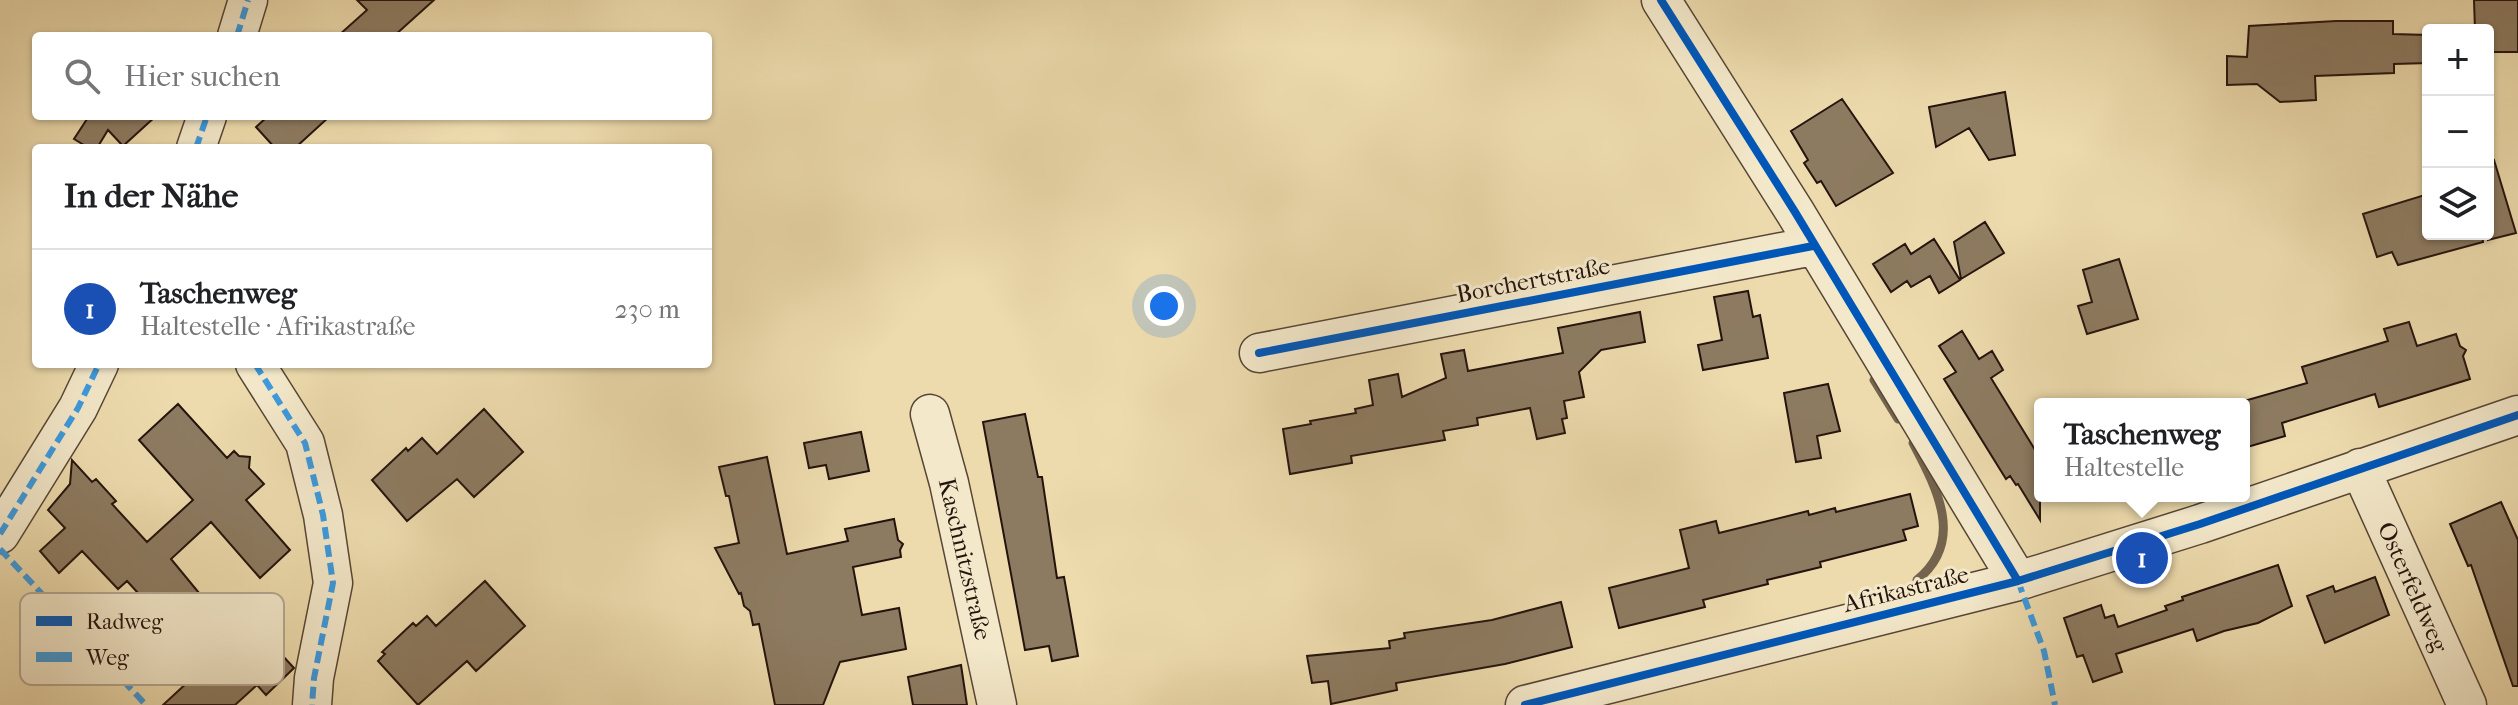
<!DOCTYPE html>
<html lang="de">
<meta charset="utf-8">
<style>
:root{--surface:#fff;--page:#f6f6f6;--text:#202124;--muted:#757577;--line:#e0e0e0;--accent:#8f2418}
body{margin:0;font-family:"IM FELL French Canon",serif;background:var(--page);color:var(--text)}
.controls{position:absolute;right:24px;top:24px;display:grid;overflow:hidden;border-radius:8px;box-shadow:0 2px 6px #0004}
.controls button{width:72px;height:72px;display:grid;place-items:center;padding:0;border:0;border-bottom:2px solid var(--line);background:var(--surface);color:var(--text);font:40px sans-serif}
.you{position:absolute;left:1164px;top:306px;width:28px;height:28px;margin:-20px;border:6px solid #fff;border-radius:50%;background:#1a73e8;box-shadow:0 0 0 12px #1a73e833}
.badge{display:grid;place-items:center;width:52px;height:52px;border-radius:50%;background:var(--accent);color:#fff;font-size:26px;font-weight:700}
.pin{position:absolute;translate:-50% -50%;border:4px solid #fff;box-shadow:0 2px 8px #0006}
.popup{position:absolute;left:2034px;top:398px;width:216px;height:104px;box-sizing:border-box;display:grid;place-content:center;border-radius:8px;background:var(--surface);filter:drop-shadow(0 2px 6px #0005);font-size:26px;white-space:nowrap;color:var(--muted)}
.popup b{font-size:30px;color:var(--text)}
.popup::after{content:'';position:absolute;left:50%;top:100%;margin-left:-16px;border:16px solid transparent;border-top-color:var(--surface)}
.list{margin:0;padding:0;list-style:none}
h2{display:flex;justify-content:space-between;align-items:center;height:104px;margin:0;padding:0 32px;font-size:34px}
h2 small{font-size:26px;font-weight:400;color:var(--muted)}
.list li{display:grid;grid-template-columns:52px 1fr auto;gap:24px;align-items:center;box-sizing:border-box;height:120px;padding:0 32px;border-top:2px solid var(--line)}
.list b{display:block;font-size:30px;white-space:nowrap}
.list p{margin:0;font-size:26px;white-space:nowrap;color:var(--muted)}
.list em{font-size:26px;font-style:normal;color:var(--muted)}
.icon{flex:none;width:44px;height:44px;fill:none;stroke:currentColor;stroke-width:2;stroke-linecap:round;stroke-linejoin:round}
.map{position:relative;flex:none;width:2518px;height:705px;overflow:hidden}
.search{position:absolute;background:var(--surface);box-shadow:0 2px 6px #0004;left:32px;top:32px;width:680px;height:88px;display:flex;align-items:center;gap:20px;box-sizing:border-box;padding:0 28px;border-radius:8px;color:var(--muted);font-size:30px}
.panel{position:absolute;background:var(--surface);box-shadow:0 2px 6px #0004;left:32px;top:144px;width:680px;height:224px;border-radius:8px}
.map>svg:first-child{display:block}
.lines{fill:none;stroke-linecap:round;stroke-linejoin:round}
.stream{stroke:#74634d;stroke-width:9}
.building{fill:#8d7b61;stroke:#25140e;stroke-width:2}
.minor-casing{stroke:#574636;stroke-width:41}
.minor{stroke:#f3e8ca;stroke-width:38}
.quiet{stroke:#3c9ade;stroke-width:6;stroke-dasharray:12 6;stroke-linecap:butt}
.cycleway-casing{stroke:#f3e8ca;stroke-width:13}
.cycleway{stroke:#0057b8;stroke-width:8}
.labels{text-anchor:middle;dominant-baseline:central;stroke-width:6;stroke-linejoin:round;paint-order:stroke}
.street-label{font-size:24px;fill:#25140e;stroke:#f3e8ca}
.key{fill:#f3e8ca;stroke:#b5a892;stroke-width:2}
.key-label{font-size:22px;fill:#25140e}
</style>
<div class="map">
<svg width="2518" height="705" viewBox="0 0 2518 705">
<rect width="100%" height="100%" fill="#eddbad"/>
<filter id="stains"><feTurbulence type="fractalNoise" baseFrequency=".0025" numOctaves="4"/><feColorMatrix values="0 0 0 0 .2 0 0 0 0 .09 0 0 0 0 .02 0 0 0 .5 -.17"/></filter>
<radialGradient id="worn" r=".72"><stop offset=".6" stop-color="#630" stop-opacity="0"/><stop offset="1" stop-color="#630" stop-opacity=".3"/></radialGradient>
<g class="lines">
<path class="stream" d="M1874,380L1898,419
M1913,443C1936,487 1966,541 1917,580"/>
</g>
<path class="building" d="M357,0H434L394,36H338L367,10Z
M2474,0H2518V52H2488V30H2475Z
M2336,21H2393V34L2428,35V63L2394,64V73L2315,76L2316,100L2280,102L2257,84L2227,85V56L2247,57L2249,26Z
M2005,92L2015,155L1989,160L1969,128L1936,147L1929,107Z
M1842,99L1893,173L1836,206L1821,181L1817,183L1804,163L1808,160L1791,131Z
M89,116H156L123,146L108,130L97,148H89L74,139Z
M268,116H330L295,148H275L256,127Z
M2494,160L2516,233L2488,240V161Z
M2428,194V234H2482L2483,242L2398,265L2392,252L2377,257L2363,214Z
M1985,222L2004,253L1961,279L1954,242Z
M1934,239L1960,280L1939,293L1930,276L1911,287L1907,281L1891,292L1873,264L1905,244L1911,254Z
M2119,259L2138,319L2087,334L2078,306L2092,302L2083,270Z
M1748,291L1753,317L1760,315L1768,358L1703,370L1698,345L1722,340L1714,297Z
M1640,312L1645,342L1601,350L1579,372L1584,397L1564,401L1567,418L1562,419L1565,433L1537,439L1530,408L1477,418L1478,425L1443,431L1445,440L1351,456L1352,463L1290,474L1283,429L1311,424L1310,421L1356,413L1355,409L1373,405L1369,380L1398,374L1402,397L1446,378L1441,354L1464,350L1468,371L1563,353L1558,328Z
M2409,322L2417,346L2456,334L2460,346L2466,350L2463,356L2470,379L2379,407L2375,394L2282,423L2285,436L2244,448V401L2307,383L2302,367L2388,341L2384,329Z
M1962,331L1979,359L1992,351L2003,370L1991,378L2040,458V520L2018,484L2016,485L2010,476L2006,479L1944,379L1956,372L1939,346Z
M1828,384L1840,431L1817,436L1821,458L1796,462L1784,393Z
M178,404L227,458L234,451L239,456L250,457L249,468L264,484L246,500L290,550L260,578L211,522L171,559L204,599L171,629L127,581L118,589L82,551L59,573L40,551L65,528L48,510L70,484L72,460L92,482L96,479L116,501L112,504L147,542L193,500L139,440Z
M484,409L523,452L474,497L457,479L407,521L372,480L406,448L408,451L422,438L437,454Z
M1025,414L1038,477H1042L1057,578L1064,577L1078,656L1052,661L1049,646L1025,650L983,422Z
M861,432L869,471L829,479L826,465L809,468L804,443Z
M767,457L787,554L848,541L845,529L894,519L898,540L903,544L900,550L901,557L853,567L862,615L899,608L906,649L840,662L823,705H775L759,624L753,625L750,611L744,606L741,593L739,594L715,548L739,543L729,496H726L719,467Z
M1910,494L1918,526L1903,530L1906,540L1820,562L1821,567L1767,580L1768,584L1703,600L1705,607L1619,628L1609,588L1689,568L1680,530L1716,521L1719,533L1808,511L1809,515L1835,508L1836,512Z
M2501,502L2518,540V686H2513L2471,565L2468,566L2450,524Z
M2278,565L2292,606L2258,623L2224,631L2197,641L2193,629L2116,654L2122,672L2093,682L2083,655L2077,657L2064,618L2101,605L2105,618L2114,615L2118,627L2167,610L2165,606L2183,600L2182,597Z
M2375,577L2389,615L2325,643L2307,596L2333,586L2335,592Z
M485,581L525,626L476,671L467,661L418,705L378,661L385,654L382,652L413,623L416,626L427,616L436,626Z
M1561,602L1572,647L1505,664L1396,683L1397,690L1331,704L1328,681L1312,683L1307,656L1390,648L1389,641L1405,638L1404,633L1492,620Z
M269,641L294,668L266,695L257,685L235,705H163L202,669L208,675L234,652L244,663Z
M961,665L967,705H913L908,677Z"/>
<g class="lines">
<g class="minor-casing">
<path id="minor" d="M1661,0L1795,212L2018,581
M237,36L248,0
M196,148L207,116
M1259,353L1813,246
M255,364L305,443L323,515L333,583L314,678L312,705
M930,414L949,483L997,705
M2360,468L2467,705
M0,534L78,408L99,364
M1525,705L2018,581L2200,524L2518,415"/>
</g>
<use href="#minor" class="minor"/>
<path class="quiet" d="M237,36L248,0
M196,148L207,116
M255,364L305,443L323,515L333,583L314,678L312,705
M0,534L78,408L99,364
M0,549L146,705
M2018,581L2044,651L2055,705"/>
<g class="cycleway-casing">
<path id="cycleway" d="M1661,0L1795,212L2018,581
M1259,353L1813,246
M1525,705L2018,581L2200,524L2518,415"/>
</g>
<use href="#cycleway" class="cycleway"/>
</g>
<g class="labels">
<g class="street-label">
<text transform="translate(1533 280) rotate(-11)">Borchertstraße</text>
<text transform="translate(965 559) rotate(77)">Kaschnitzstraße</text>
<text transform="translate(2413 587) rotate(66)">Osterfeldweg</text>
<text transform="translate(1906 589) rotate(-14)">Afrikastraße</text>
</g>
</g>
<rect x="20" y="593" width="264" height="92" rx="12" class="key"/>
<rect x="36" y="616" width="36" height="10" fill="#0057b8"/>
<rect x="36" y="652" width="36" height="10" fill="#3c9ade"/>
<g class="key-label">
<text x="86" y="629">Radweg</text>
<text x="86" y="665">Weg</text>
</g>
<rect width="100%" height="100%" filter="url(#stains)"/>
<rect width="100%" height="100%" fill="url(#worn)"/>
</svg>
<div class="controls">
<button>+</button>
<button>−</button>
<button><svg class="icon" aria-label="layers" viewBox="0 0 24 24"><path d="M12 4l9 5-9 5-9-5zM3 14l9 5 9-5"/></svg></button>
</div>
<div class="you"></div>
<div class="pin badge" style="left:2142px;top:558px;background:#1a4fb4">1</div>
<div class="popup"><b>Taschenweg</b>Haltestelle</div>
<div class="search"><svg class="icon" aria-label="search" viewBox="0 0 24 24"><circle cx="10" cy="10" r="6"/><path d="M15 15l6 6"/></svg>Hier suchen</div>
<section class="panel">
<h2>In der Nähe<small></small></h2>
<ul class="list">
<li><span class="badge" style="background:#1a4fb4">1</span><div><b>Taschenweg</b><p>Haltestelle · Afrikastraße</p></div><em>230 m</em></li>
</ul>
</section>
</div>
